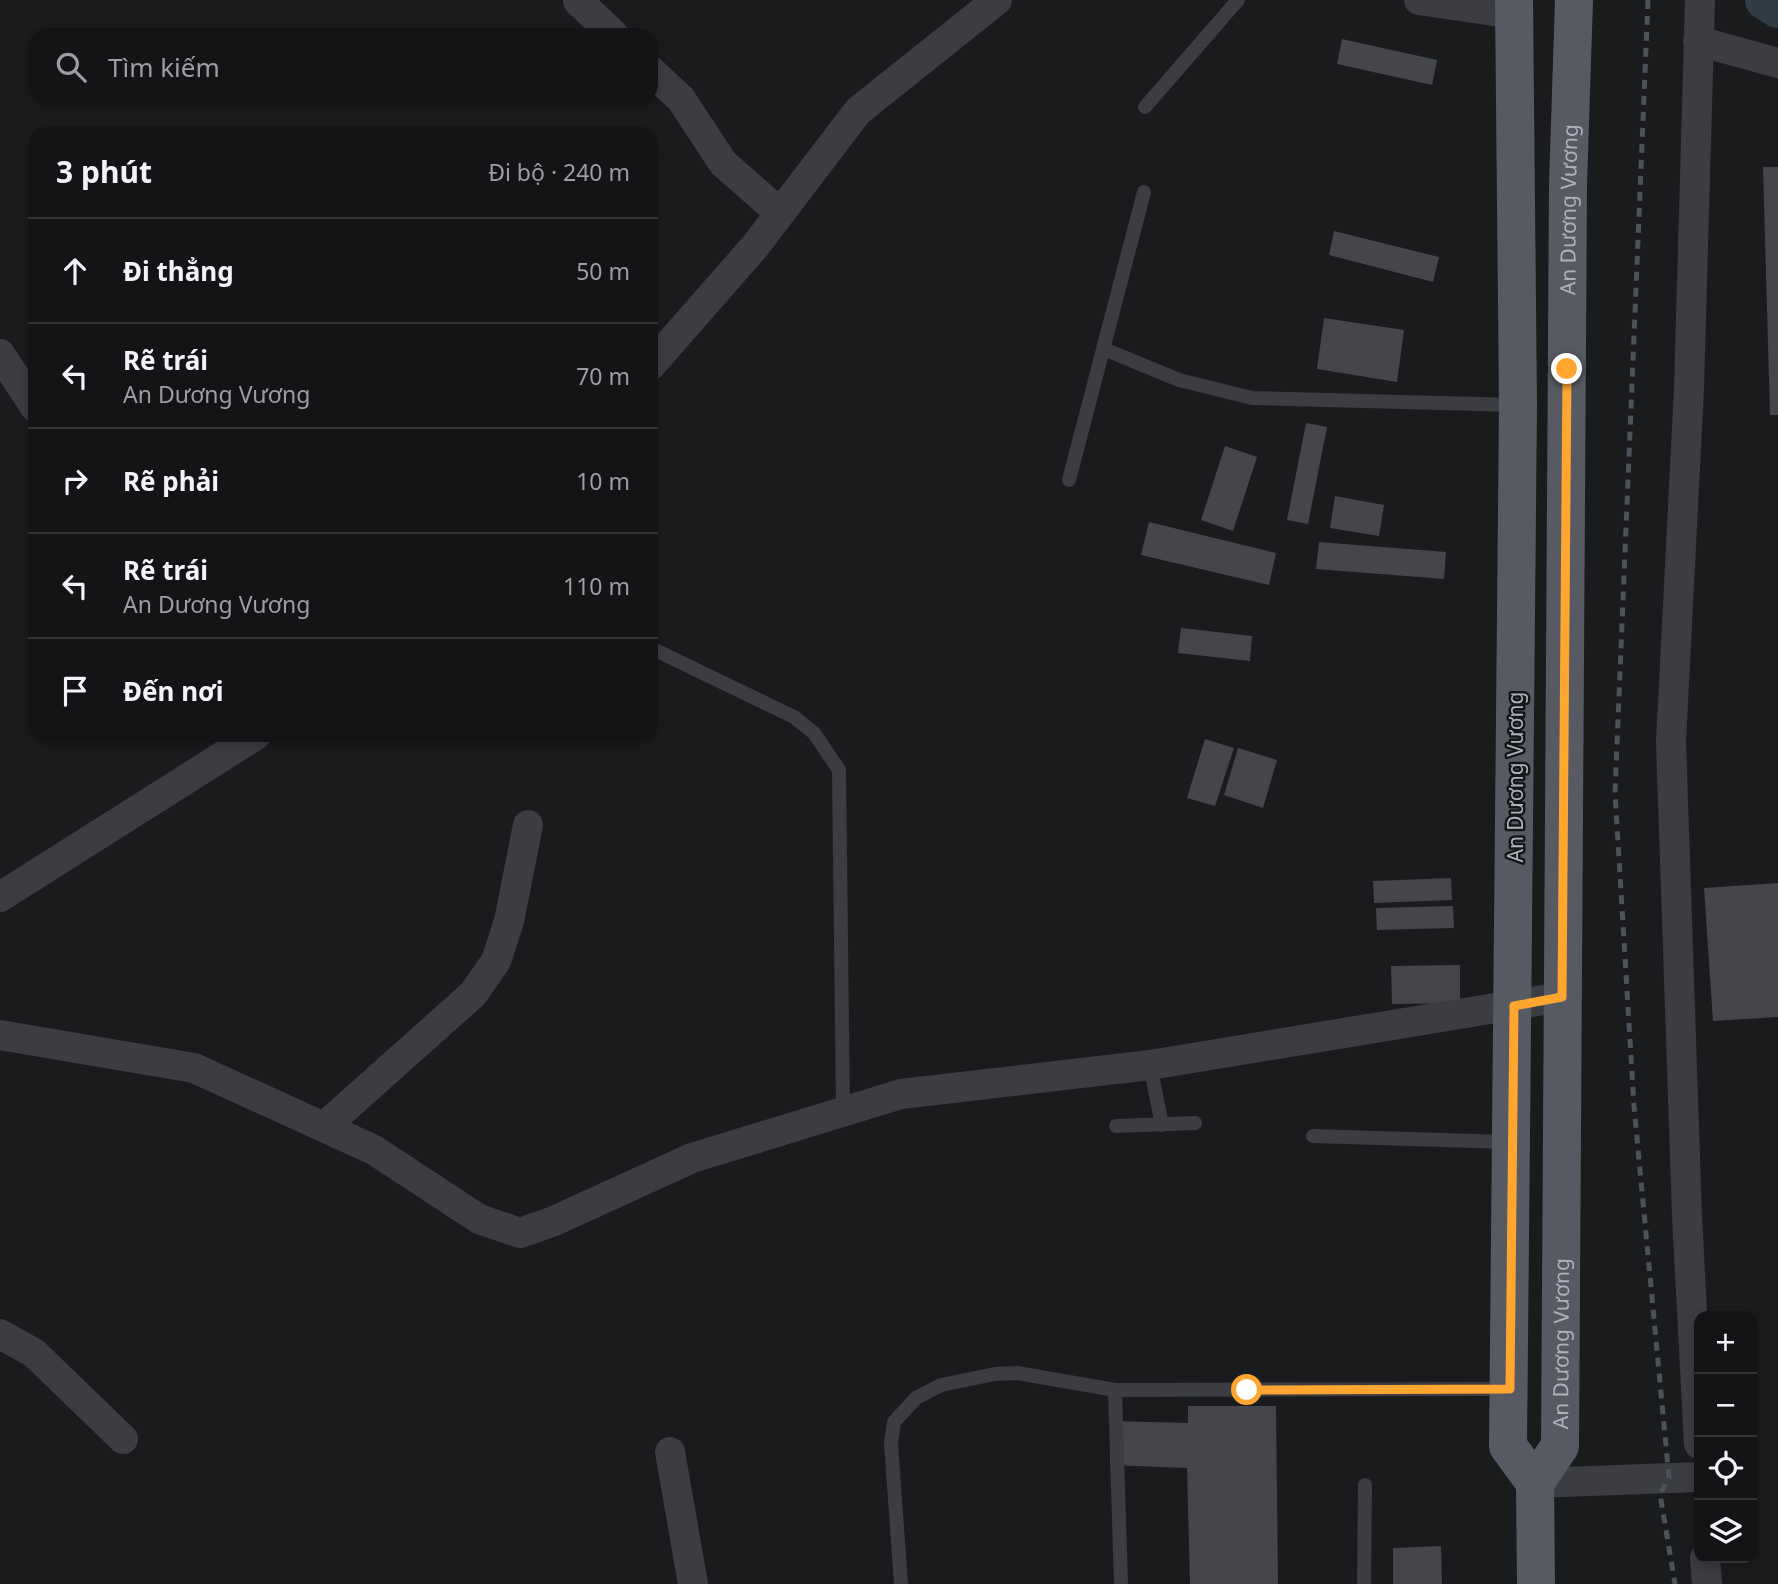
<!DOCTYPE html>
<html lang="vi">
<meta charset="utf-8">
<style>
:root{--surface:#141416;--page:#212123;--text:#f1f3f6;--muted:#9d9ea1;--line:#333335}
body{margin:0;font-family:"Noto Sans",sans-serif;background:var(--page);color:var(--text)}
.controls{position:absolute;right:21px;bottom:21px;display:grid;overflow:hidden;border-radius:14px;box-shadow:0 4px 10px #0003}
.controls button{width:63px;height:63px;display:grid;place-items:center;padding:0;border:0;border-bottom:2px solid var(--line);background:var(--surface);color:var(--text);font:35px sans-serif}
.stop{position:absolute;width:21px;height:21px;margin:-16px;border:5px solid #ffa630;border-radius:50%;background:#fff}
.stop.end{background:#ffa630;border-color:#fff;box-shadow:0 2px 7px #0008}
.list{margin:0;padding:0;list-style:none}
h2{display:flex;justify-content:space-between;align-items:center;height:91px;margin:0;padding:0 28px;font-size:30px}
h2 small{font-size:23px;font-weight:400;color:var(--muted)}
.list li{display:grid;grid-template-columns:46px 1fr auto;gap:21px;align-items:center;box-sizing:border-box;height:105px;padding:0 28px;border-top:2px solid var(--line)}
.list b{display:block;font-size:26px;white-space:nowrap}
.list p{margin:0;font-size:23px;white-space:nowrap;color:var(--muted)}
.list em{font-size:23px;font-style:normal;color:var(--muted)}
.icon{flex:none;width:38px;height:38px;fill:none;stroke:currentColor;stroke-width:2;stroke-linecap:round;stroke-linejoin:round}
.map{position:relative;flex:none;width:1778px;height:1584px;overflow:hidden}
.search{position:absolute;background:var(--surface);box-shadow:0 4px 10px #0003;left:28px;top:28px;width:630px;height:77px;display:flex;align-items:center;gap:18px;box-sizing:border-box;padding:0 24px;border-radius:21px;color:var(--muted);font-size:26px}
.panel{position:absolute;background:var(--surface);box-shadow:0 4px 10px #0003;left:28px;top:126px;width:630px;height:616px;border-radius:21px}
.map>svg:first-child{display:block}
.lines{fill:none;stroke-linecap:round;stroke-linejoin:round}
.canal{stroke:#2f3c43;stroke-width:40}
.building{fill:#44464a}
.lane{stroke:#3b3d42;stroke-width:14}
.street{stroke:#3b3d42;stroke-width:30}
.primary{stroke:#575a62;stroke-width:38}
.rail{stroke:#4e5158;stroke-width:5;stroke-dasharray:9 7;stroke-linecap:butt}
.route{stroke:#ffa630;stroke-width:9}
.labels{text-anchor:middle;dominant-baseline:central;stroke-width:5;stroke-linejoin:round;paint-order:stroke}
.street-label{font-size:21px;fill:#acb3bd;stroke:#151618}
</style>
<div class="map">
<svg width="1778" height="1584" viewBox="0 0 1778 1584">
<rect width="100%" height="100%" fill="#1a1b1d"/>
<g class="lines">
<path class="canal" d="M1765,0L1778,8"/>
</g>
<path class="building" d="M1342,39L1437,60L1432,85L1337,64Z
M1763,167H1778V415H1770Z
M1334,231L1439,257L1433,282L1329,255Z
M1324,318L1404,330L1397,382L1317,369Z
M1306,423L1327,427L1308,524L1287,520Z
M1225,446L1257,457L1233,531L1201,520Z
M1335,496L1384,505L1379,536L1330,528Z
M1149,522L1276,553L1269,585L1141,555Z
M1319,542L1446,552L1444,579L1316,569Z
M1181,628L1252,636L1250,661L1178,653Z
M1205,739L1234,748L1215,806L1187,798Z
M1238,748L1277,760L1263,808L1224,795Z
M1451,878L1452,900L1374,903L1373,881Z
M1778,883V1017L1713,1021L1704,888Z
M1453,906L1454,928L1377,930L1376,908Z
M1460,965V1003L1392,1004L1391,966Z
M1188,1406H1276L1278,1584H1190L1187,1468L1110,1465L1111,1421L1188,1423Z
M1441,1546L1442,1584H1393V1548Z"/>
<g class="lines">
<path class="lane" d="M1145,107L1238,0
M1104,349L1179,380L1252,398L1516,405
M1069,480L1144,192
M651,648L794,717L814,733L839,770L843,1112
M1150,1065L1162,1125
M1116,1126L1195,1123
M1313,1136L1508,1142
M1115,1390L1121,1584
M901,1584L891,1443L894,1422L916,1398L941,1385L995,1374L1017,1373L1115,1390L1508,1389
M1364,1584L1365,1485"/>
<path class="street" d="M1419,0L1514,14
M578,1L614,35
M1698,41L1778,63
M651,71L681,99L723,163L780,213
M0,354L35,407
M651,365L756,245L858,111L997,0
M0,897L256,735
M0,1035L194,1068L374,1150L479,1219L520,1233L554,1221L692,1158L901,1094L1150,1065L1562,997
M324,1127L473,994L496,961L509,921L528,825
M0,1334L34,1353L123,1439
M1699,1444L1687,1216L1671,742L1689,389L1700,0
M670,1452L693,1584
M1535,1483L1699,1477
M1705,1558L1707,1584"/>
<g class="primary">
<path d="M1514,0L1518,405L1508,1446L1535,1483"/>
<path id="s1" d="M1535,1483L1560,1446L1568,185L1574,0"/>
<path d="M1535,1483L1536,1584"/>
</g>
<path class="rail" d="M1648,0L1615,792L1634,1106L1669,1478L1660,1494L1675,1584"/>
</g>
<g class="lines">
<path class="route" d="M1247,1390L1510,1389L1514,1006L1562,997L1567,369"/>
</g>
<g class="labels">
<g class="street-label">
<text stroke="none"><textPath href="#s1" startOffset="1281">An Dương Vương</textPath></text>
<text transform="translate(1515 777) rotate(-90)">An Dương Vương</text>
<text stroke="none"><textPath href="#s1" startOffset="147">An Dương Vương</textPath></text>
</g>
</g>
</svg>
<div class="controls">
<button>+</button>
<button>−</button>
<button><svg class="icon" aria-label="locate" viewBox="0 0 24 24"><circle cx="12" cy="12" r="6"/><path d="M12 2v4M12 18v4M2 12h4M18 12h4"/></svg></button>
<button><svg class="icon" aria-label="layers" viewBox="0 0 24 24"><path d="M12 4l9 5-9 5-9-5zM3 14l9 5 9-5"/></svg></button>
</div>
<div class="stop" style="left:1247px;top:1390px"></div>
<div class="stop end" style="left:1567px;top:369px"></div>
<div class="search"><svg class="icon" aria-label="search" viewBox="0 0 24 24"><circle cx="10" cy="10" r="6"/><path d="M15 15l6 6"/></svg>Tìm kiếm</div>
<section class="panel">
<h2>3 phút<small>Đi bộ · 240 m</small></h2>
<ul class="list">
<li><svg class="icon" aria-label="ahead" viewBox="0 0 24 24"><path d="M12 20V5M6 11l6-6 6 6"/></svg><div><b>Đi thẳng</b></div><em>50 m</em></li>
<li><svg class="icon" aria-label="left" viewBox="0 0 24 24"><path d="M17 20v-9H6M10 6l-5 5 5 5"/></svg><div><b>Rẽ trái</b><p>An Dương Vương</p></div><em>70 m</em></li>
<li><svg class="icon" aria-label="right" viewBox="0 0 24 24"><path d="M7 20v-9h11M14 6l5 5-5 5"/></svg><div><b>Rẽ phải</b></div><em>10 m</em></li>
<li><svg class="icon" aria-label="left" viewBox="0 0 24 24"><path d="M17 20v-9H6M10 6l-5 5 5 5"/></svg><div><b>Rẽ trái</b><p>An Dương Vương</p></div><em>110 m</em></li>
<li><svg class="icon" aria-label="arrive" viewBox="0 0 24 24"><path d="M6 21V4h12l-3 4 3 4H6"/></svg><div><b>Đến nơi</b></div></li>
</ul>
</section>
</div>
